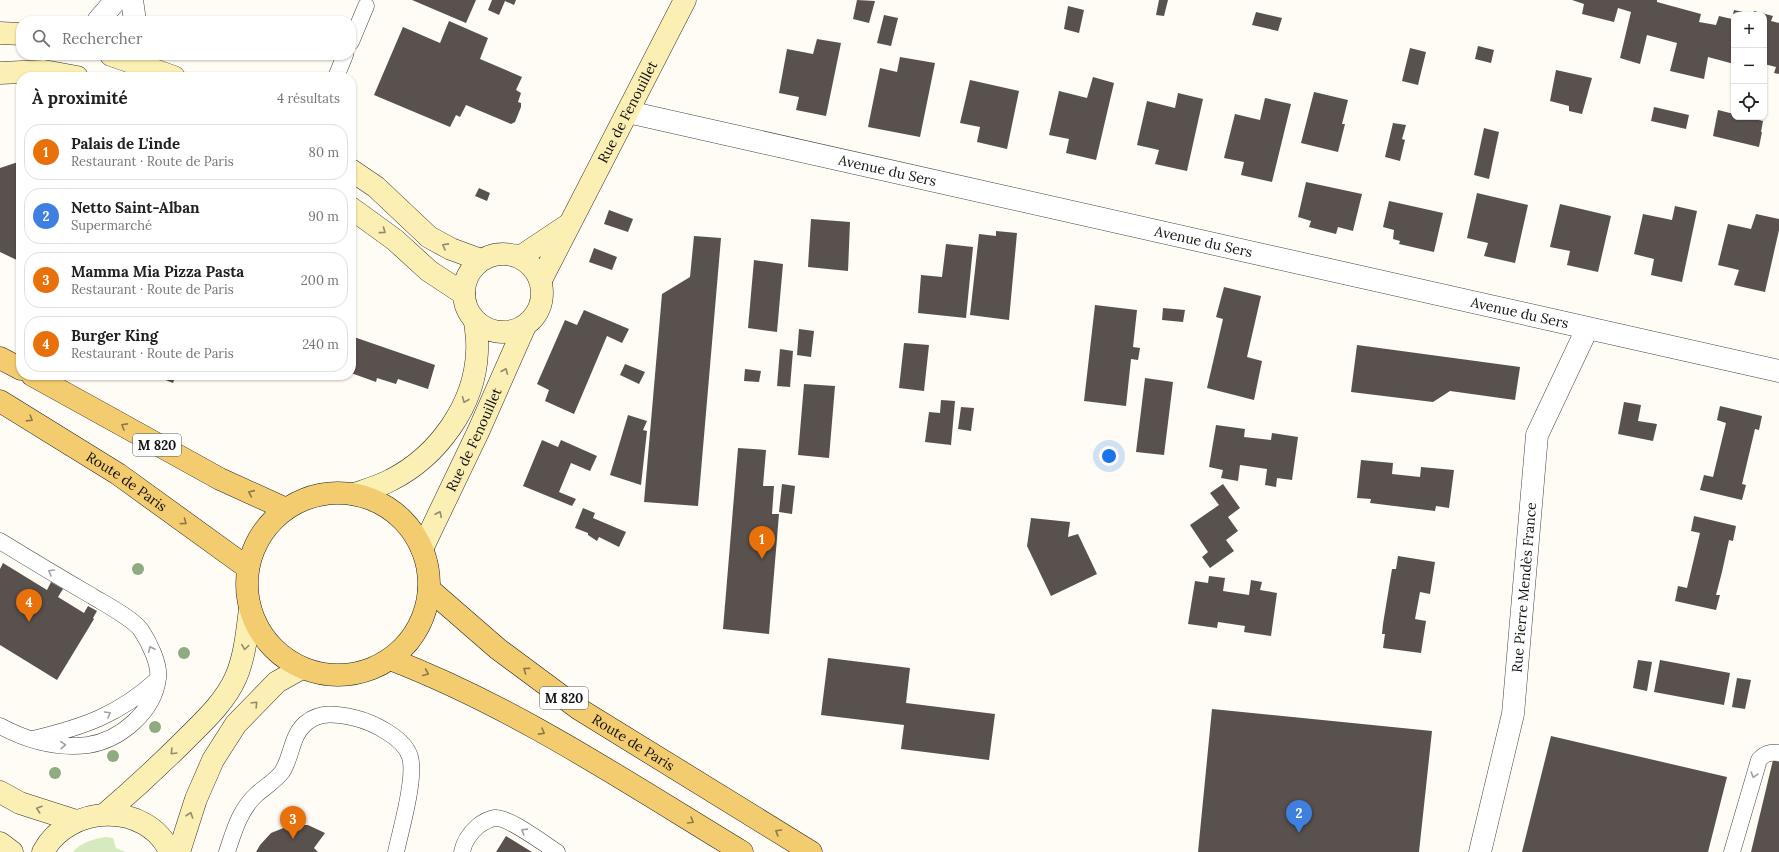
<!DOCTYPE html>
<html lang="fr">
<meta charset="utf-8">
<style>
:root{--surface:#fff;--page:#f2f2f2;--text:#202124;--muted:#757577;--line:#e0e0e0;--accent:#2563eb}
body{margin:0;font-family:Lora,serif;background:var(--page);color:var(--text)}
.controls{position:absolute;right:12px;top:12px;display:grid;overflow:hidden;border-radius:8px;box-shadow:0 1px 3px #0004}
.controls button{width:36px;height:36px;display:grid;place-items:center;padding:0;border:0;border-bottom:1px solid var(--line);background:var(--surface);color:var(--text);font:20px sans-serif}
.you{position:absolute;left:1109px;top:456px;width:14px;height:14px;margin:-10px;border:3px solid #fff;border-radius:50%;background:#1a73e8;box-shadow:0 0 0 6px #1a73e833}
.badge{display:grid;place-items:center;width:26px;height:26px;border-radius:50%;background:var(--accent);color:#fff;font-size:13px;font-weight:700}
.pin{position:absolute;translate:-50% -33px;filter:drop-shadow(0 1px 2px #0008)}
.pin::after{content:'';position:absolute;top:21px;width:14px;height:12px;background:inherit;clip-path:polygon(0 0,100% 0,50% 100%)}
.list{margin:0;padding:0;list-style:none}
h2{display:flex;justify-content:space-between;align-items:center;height:52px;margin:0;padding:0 16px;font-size:17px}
h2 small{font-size:13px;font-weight:400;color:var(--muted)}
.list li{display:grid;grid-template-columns:26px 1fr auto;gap:12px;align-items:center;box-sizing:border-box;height:56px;margin:0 8px 8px;padding:0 8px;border:1px solid var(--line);border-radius:16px}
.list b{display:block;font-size:15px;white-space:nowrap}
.list p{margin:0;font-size:13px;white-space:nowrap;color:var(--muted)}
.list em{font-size:13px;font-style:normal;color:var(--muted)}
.icon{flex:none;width:22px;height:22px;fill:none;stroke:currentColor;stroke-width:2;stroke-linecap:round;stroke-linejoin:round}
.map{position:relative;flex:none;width:1779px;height:852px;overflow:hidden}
.search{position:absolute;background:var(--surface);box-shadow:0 1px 3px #0004;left:16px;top:16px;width:340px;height:44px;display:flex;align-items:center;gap:10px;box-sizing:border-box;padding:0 14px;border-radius:16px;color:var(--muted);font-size:15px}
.panel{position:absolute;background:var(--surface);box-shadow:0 1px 3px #0004;left:16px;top:72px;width:340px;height:308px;border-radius:16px}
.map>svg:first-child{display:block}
.green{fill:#d7e9bf}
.building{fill:#59514d}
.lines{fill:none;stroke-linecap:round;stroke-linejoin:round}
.service-casing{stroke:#444;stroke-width:17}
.minor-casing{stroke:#444;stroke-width:23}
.tertiary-casing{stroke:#444;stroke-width:23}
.secondary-casing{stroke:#333;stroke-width:23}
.primary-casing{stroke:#222;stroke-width:23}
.service{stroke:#fff;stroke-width:16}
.minor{stroke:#fff;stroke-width:22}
.tertiary{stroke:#fff;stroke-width:22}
.secondary{stroke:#fcefb3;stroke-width:22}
.primary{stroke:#f3cc70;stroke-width:22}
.tree{fill:#8fab81}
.oneway{stroke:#928b6a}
.oneway2{stroke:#8d7845}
.oneway3{stroke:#a0a0a0}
.labels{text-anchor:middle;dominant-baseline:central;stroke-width:4;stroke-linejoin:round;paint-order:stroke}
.shield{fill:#fff;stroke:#585858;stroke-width:1}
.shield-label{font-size:13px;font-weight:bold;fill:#111}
.street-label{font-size:14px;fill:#111;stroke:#fff}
</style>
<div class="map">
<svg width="1779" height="852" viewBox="0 0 1779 852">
<rect width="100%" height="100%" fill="#fffcf5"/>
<path class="green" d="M106,837L113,838L116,848L125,852H73C81,842 94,839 106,837Z"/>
<path class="building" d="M412,0H476L466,23Z
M492,0H516L514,5L505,1L499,15L488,10Z
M857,0L875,1L869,23L853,19Z
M1159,0H1168L1164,16L1156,15Z
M1572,0H1657V2L1701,14L1699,22L1716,25L1719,16L1732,19L1734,10L1752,14L1734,15V64L1708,57L1704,79L1670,71L1677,43L1647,35L1640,64L1620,58L1631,12L1618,8L1614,22L1582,14L1584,4Z
M1068,6L1084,10L1079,33L1064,29Z
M1754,11L1773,16L1771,21L1779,23V74L1774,73L1776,67L1764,64V15H1753Z
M1256,12L1282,18L1278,31L1252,25Z
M884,15L898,18L891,46L877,43Z
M449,21L488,38L480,59L522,77L516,90L521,93L518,102L521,103V107L515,122L511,124L466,105L460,117L456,115L450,127L374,95L403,27L440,43Z
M817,39L841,43L826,116L796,110L799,97L779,93L787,49L813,54Z
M1478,46L1494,50L1491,63L1475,59Z
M1410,48L1426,52L1418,85L1402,81Z
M900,57L935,63L920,137L868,127L880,68L897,72Z
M1556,70L1592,78L1582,114L1569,111V106L1550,101Z
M1093,77L1114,83L1096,160L1066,153L1069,139L1049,135L1059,91L1087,98Z
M970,80L1019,91L1007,149L977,142L980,127L960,123Z
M1314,92L1348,100L1342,124H1345L1338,152L1301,143Z
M1178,93L1203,99L1187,171L1155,164L1159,150L1137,145L1147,101L1175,108Z
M1265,98L1291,104L1272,182L1241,175L1244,162L1224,158L1235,114L1260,120Z
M1654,107L1689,115L1686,129L1651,121Z
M1718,110L1734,114V117H1746L1763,121L1761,132H1762L1759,147L1713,136Z
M1393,123L1406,125L1402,139L1405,140L1400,161L1385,157Z
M1484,128L1499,132L1489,179L1474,175Z
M21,161V262L0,252V168Z
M1306,182L1362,194L1353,231L1338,227L1336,234L1309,227L1311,221L1298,217Z
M479,188L490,193L487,201L475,196Z
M1477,193L1528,205L1515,263L1484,256L1488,243L1467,238Z
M1389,201L1443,213L1434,252L1399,244L1400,241L1393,239L1394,230L1383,227Z
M1560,204L1611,216L1598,272L1567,265L1570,251L1550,247Z
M1675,206L1697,211L1682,282L1651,275L1654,259L1634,254L1643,214L1672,220Z
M609,210L633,219L628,232L604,224Z
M1756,214L1779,219V230L1765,292L1734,285L1739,270L1718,265L1728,224L1751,229Z
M811,219L850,222L848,271L808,267Z
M996,231L1017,233L1009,320L970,315L979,234L996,236Z
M694,236L721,238L698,506L644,502L662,294L690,277Z
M946,244L973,247L966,318L918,313L921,275L942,277Z
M594,248L617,257L612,270L589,262Z
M754,260L783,264L777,332L748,328Z
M1224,287L1261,296L1247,357L1262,361L1254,400L1207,388L1223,319L1216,317Z
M1095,305L1137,310L1133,347L1140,348L1138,360L1131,359L1126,406L1084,401Z
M1163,308L1185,310L1183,322L1162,320Z
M584,310L629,329L622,343L607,336L574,414L545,401L549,390L537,384L565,320L577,325Z
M799,329L814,331L811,357L797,355Z
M351,336L435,365L428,389L398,379L396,384L377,378L376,382L351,373Z
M904,343L929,345L924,391L899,388Z
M1357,345L1520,367L1515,400L1450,391L1433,402L1351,392Z
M780,349L793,351L790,387L777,386Z
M625,364L645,372L639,384L620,375Z
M745,369L761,371L759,382L744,381Z
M146,375H176L173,383L153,375L152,378L146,377Z
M1145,378L1173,382L1164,455L1136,452Z
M804,384L835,386L829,458L798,455Z
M941,400L955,401L951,445L925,442L929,412L940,413Z
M1624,402L1641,405L1638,421L1657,424L1653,441L1618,434Z
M1720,406L1762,416L1759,430L1755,429L1742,484L1746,485L1742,500L1700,490L1704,475L1713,477L1726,423L1717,420Z
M961,407L974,408L971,431L958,429Z
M628,415L647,421L643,430L647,431L641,485L610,475Z
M1216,425L1245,429L1244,437L1271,440L1272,433L1298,437L1292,480L1277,478L1276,487L1265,485L1267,469L1240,465L1238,481L1221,478L1223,470L1209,467Z
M542,440L558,447L561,440L597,456L590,471L571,463L559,492L576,499L572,506L523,486Z
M738,448L766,450L763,486H774L772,514H779L769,634L723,629Z
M1361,460L1393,463L1392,474L1420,477L1421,467L1454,470L1449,508L1436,506L1435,511L1370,503L1371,499L1357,498Z
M782,484L795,486L792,514L779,512Z
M1223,484L1240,508L1228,517L1238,531L1226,540L1234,551L1210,568L1202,557L1208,552L1190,525L1219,505L1210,493Z
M583,508L595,513L593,518L626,532L619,547L599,537L597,541L588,535V533L575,528Z
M1694,516L1736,526L1733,541L1729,540L1722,572L1716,595H1720L1716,610L1675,601L1678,586L1687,588L1700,533L1691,531Z
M1031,518L1070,522L1068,537L1078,534L1097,574L1051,596L1027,546Z
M1398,556L1435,562L1430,594L1420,592L1415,619L1426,621L1421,653L1383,648L1385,634H1382L1383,624L1392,569H1396Z
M3,563L47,590L51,582L63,589L58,597L84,613L88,606L97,611L93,618L94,619L57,680L0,645V569Z
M1209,576L1225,578L1223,591L1249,595L1251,580L1262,582L1260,590L1277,593L1271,636L1244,632L1245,626L1218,622L1217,628L1188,624L1195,581L1208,583Z
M828,658L910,668L906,703L995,714L989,760L901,749L904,725L821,715Z
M1638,660L1652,662L1647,691L1633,688Z
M1660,660L1730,673L1724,705L1654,692Z
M1737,678L1751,680L1745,709L1732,707Z
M1212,709L1432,731L1419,852H1198Z
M1551,736L1727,777L1708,852H1522Z
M1773,760L1779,762V852H1751Z
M291,825H308L325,833L314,848L318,852H256L260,845L271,833Z
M506,836L532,852H496Z"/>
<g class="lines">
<g class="service-casing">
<path id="service" d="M351,42L366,6
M336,77L345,55
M0,541C31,560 61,578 92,596C105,604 132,618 141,630C149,642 160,664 158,678C154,712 120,740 88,745C57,749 26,740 0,726
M33,739C83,727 119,715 158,679
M227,852C234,831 240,809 257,794C265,787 276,780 282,772C292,757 291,735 306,723C320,711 338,714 355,718C372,722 405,738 410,757C416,777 401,829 396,852
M462,852C464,841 469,834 478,826C482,823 489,819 495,818C509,817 544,844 557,852
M1732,852L1759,760C1765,753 1770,752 1779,753"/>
</g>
<g class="minor-casing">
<g id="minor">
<path d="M132,0L135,21"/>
<path d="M98,21L116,0"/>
<path id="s1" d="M1480,852L1513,714L1537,435L1587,329"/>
</g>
</g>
<g class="tertiary-casing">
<g id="tertiary">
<path id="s2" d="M628,112L1779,371"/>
</g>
</g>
<g class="secondary-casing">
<g id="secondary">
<path d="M0,33L21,34"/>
<path d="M111,55L174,77"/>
<path d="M0,73L44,71L77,77"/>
<path d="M351,170L376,187L429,237L451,249L481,260"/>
<path d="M351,208L395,240L429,271L464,294"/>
<circle cx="503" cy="293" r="39"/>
<path d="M520,257L568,225"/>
<path id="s3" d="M541,280L685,0"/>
<path d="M354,494C366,490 380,486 391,480C438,456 475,405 477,352C478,342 476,331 475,321"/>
<path id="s4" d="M422,549L479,430L524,328"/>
<path d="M0,792L20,803L76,821"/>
<path d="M105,814C133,790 160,765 186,739C204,721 225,702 236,677C245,656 247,632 250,609"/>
<path d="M0,843L12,852"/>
<path d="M43,852C68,804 147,801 170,852"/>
<path d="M179,852L196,799L213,760L236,724L277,682L302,668"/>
</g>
</g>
<g class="primary-casing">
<g id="primary">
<path d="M0,358L21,369"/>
<path d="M32,375L220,479L286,509"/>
<path id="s5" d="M0,401L118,474L248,568"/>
<circle cx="338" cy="584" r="91"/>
<path id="s6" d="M429,589L498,649L579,709L811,852"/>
<path d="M390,659C515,707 628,783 742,852"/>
</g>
</g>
<use href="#service" class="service"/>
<use href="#minor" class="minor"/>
<use href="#tertiary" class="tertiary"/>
<use href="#secondary" class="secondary"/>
<use href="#primary" class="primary"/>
</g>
<g class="tree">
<circle cx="138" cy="569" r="6"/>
<circle cx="184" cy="653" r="6"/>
<circle cx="155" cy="727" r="6"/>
<circle cx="113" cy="756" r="6"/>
<circle cx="55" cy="773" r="6"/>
</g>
<defs><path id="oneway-chevron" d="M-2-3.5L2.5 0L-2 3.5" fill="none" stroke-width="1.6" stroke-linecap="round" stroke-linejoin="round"/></defs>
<g class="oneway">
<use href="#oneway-chevron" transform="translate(383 231) rotate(36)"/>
<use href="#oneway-chevron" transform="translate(445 246) rotate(-151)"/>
<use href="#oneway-chevron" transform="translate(505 371) rotate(-67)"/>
<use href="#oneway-chevron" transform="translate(465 400) rotate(112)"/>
<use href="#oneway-chevron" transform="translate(439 514) rotate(-64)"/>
<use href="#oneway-chevron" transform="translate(245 647) rotate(98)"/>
<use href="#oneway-chevron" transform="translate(255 704) rotate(-46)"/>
<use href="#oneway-chevron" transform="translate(173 752) rotate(135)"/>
<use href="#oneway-chevron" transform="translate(39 809) rotate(-161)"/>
<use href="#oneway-chevron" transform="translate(190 815) rotate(-71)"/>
</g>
<g class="oneway2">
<use href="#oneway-chevron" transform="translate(30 419) rotate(32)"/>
<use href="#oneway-chevron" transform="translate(124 426) rotate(-151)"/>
<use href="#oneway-chevron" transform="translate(251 493) rotate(-156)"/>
<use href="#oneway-chevron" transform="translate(184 522) rotate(36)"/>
<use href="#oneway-chevron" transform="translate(526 670) rotate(-144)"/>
<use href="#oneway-chevron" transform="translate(426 673) rotate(23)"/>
<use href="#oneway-chevron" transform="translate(542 732) rotate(29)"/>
<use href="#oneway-chevron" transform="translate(691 821) rotate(31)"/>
<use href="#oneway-chevron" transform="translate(778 832) rotate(-149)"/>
</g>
<g class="oneway3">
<use href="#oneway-chevron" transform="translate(51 572) rotate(-149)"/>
<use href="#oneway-chevron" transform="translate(151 649) rotate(-115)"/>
<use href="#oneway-chevron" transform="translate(108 714) rotate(-30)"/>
<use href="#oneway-chevron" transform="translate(63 745) rotate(-2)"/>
<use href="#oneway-chevron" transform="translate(1754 775) rotate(106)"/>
<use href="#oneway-chevron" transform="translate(524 831) rotate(-148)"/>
</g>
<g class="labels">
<g class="shield">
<rect x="133" y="434" width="48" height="22" rx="3"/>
<rect x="540" y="687" width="48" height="22" rx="3"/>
</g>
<g class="shield-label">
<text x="157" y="445">M 820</text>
<text x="564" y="698">M 820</text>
</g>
<g class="street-label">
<text stroke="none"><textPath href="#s3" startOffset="189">Rue de Fenouillet</textPath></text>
<text stroke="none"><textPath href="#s2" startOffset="266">Avenue du Sers</textPath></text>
<text stroke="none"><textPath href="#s2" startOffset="590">Avenue du Sers</textPath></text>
<text stroke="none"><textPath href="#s2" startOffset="914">Avenue du Sers</textPath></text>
<text stroke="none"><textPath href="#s4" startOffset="121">Rue de Fenouillet</textPath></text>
<text stroke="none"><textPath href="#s5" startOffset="150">Route de Paris</textPath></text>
<text stroke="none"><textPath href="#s1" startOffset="269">Rue Pierre Mendès France</textPath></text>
<text stroke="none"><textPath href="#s6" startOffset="256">Route de Paris</textPath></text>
</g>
</g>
</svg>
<div class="controls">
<button>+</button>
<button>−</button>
<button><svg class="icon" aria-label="locate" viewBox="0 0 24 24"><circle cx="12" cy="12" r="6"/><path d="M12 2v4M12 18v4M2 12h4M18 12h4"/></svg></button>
</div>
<div class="you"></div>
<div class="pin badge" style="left:762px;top:559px;background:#e8710a">1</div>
<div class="pin badge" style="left:1299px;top:833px;background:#3f7fe0">2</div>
<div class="pin badge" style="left:293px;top:839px;background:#e8710a">3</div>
<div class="pin badge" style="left:29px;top:622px;background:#e8710a">4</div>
<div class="search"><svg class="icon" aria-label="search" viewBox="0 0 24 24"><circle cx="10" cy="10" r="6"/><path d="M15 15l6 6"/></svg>Rechercher</div>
<section class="panel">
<h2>À proximité<small>4 résultats</small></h2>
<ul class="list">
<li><span class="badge" style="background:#e8710a">1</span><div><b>Palais de L'inde</b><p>Restaurant · Route de Paris</p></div><em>80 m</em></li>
<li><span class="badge" style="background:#3f7fe0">2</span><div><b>Netto Saint-Alban</b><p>Supermarché</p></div><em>90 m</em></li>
<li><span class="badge" style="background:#e8710a">3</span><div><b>Mamma Mia Pizza Pasta</b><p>Restaurant · Route de Paris</p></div><em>200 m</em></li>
<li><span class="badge" style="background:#e8710a">4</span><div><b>Burger King</b><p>Restaurant · Route de Paris</p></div><em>240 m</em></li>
</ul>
</section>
</div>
